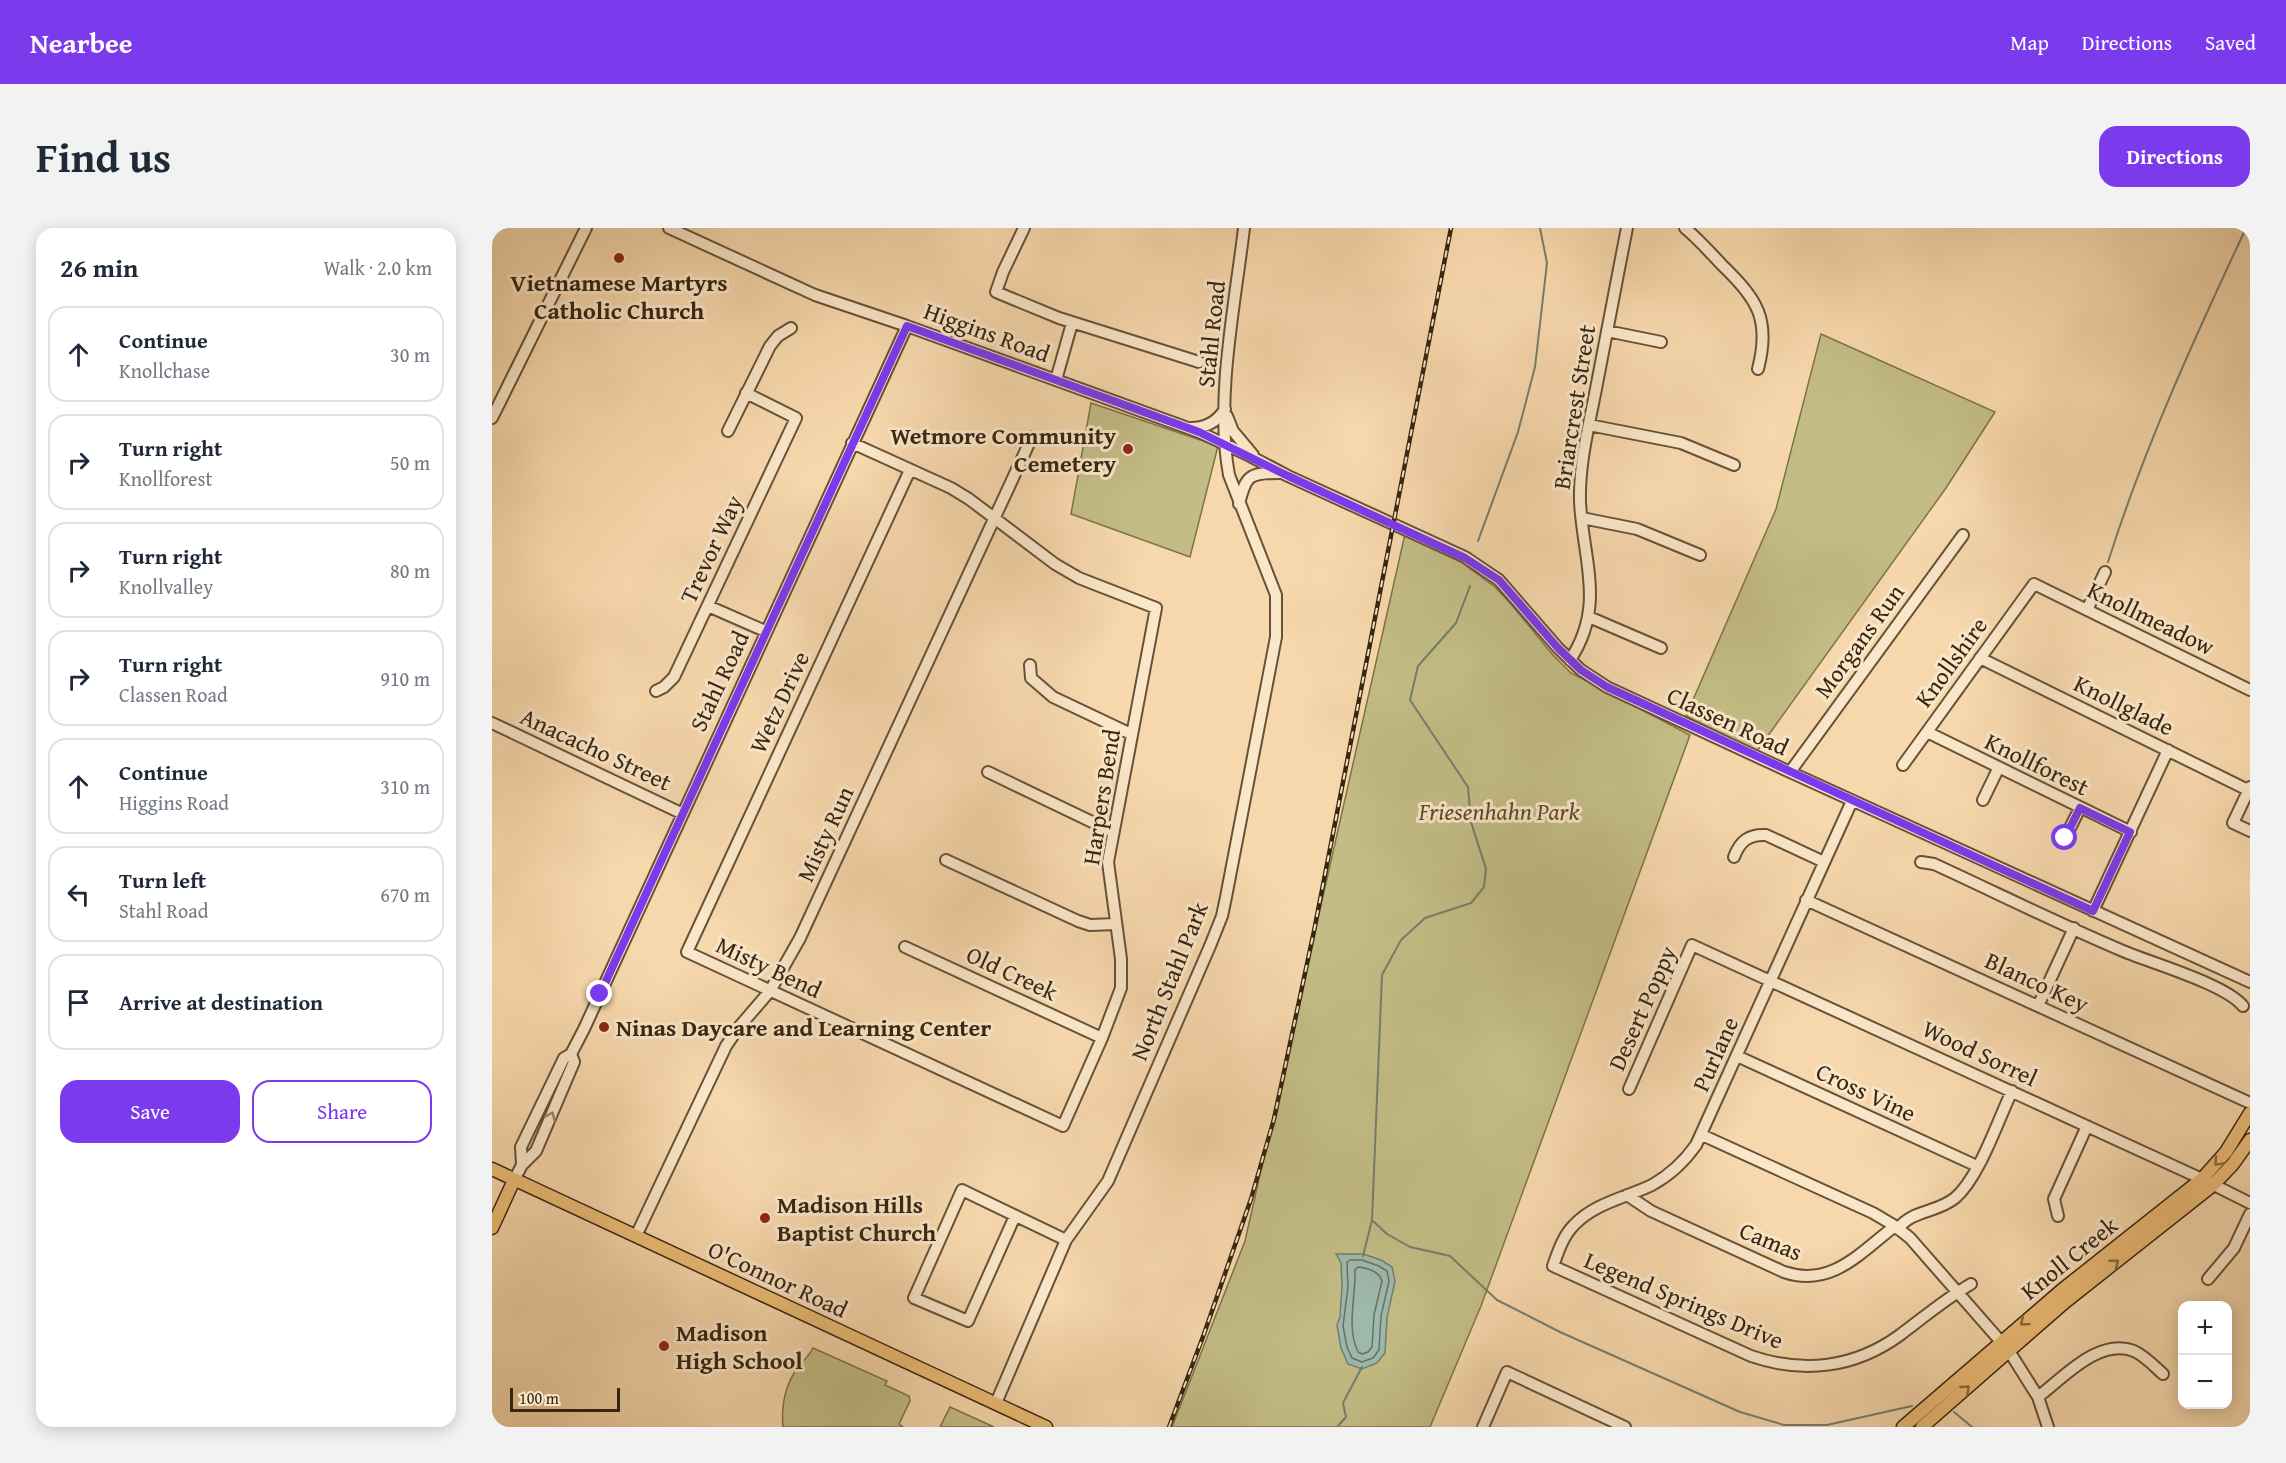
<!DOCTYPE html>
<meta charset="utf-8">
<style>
:root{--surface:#fff;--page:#f2f2f3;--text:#1f2937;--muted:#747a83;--line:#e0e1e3;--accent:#7c3aed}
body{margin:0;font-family:"Gentium Book Plus",serif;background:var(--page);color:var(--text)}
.controls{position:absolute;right:18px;bottom:18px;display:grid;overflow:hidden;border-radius:12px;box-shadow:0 3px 15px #0003}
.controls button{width:54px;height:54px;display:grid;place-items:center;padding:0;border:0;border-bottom:2px solid var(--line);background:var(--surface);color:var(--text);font:30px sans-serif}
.scale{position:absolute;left:18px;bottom:15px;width:110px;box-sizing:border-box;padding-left:6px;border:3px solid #372610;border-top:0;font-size:16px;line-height:21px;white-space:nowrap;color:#372610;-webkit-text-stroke:4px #fae6c9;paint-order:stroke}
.stop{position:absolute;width:18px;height:18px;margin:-14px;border:4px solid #7c3aed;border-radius:50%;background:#fff}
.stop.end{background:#7c3aed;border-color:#fff;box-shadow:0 2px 6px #0008}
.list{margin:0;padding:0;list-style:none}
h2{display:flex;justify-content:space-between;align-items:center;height:78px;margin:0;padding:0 24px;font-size:26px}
h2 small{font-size:20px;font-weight:400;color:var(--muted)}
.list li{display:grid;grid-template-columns:39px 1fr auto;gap:18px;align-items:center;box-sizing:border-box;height:96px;margin:0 12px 12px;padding:0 12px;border:2px solid var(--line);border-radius:18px}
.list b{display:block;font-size:22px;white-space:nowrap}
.list p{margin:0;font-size:20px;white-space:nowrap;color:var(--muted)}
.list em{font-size:20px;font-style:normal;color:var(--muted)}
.actions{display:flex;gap:12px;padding:18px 24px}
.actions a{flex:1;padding:14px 0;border:2px solid var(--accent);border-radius:18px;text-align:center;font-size:21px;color:var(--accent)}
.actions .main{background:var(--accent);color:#fff}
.icon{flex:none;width:33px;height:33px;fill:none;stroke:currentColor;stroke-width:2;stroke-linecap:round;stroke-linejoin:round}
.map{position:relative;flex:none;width:1758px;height:1199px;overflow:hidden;border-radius:18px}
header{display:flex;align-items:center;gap:36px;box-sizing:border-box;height:84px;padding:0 30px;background:var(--accent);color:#fff}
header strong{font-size:28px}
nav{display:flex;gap:33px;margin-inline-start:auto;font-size:21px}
.intro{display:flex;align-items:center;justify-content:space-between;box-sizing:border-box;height:144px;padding:0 36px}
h1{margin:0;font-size:42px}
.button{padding:15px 27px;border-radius:18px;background:var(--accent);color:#fff;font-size:21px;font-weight:700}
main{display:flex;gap:36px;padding:0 36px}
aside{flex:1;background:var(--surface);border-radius:18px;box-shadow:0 3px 15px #0003}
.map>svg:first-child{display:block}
.green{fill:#c3bd85;stroke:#7d724a;stroke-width:1.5}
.water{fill:#9db9ad;stroke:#747e6e;stroke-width:1.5}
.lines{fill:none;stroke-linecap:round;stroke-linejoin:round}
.shore{stroke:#6a705e;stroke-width:1.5}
.stream{stroke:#747e6e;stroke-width:2}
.minor-casing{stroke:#675237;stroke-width:14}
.major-casing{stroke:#372610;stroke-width:15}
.minor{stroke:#fae6c9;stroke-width:10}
.major{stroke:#ecbc76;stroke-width:12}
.rail-casing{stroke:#372610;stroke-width:4.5}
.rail{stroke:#fae6c9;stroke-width:2;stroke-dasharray:7;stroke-linecap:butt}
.oneway{stroke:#98866c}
.oneway2{stroke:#886a3e}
.route{stroke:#7c3aed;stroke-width:8}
.poi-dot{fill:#8f2418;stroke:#fae6c9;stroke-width:2}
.labels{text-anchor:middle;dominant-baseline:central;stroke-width:6;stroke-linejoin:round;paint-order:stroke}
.poi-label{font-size:24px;font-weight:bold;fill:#372610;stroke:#fae6c9;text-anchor:start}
.street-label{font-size:24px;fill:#372610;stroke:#fae6c9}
.park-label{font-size:24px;font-style:italic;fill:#5a4c2d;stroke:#fae6c9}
</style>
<header>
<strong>Nearbee</strong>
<nav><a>Map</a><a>Directions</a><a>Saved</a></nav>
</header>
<div class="intro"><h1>Find us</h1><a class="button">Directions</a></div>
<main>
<aside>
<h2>26 min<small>Walk · 2.0 km</small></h2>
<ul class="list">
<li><svg class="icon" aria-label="ahead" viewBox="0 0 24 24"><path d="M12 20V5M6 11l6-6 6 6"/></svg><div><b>Continue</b><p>Knollchase</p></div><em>30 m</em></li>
<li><svg class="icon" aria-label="right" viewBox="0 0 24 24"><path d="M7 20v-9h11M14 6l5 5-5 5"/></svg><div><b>Turn right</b><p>Knollforest</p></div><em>50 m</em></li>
<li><svg class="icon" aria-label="right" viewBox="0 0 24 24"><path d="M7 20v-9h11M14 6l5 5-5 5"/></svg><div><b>Turn right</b><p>Knollvalley</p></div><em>80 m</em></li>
<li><svg class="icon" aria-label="right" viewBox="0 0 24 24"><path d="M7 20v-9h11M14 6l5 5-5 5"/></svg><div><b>Turn right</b><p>Classen Road</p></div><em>910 m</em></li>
<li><svg class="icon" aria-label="ahead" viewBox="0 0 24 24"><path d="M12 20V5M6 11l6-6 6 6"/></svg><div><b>Continue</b><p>Higgins Road</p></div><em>310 m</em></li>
<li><svg class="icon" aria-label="left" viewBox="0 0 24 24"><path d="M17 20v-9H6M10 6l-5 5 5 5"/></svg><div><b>Turn left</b><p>Stahl Road</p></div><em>670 m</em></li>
<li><svg class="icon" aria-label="arrive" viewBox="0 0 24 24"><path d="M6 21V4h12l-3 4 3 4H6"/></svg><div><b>Arrive at destination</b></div></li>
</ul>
<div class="actions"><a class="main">Save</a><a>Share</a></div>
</aside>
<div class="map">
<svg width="1758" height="1199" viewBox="0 0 1758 1199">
<rect width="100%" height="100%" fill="#f7d8ac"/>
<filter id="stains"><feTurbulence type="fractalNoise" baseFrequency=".00333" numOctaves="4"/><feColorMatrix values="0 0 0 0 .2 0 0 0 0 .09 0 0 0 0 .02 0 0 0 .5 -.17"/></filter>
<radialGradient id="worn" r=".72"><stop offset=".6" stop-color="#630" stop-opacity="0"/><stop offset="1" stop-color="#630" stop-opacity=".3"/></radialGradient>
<path class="green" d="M1329,106L1503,184L1454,260L1265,523L1194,488L1284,281Z
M599,175L726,218L698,329L579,286Z
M913,306L969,334L1003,359L1019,376L1060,426L1079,445L1198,507L989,1078L938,1199H680L753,1013Z
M321,1120L395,1153L393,1157L417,1168L418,1173L407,1196L411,1199H291C289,1177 293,1157 306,1139C312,1132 317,1128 321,1120Z
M458,1179L502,1199H448Z"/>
<path class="water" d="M871,1026L889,1032L900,1039L903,1053L895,1090L893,1125L885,1135L870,1141L856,1136L849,1120L845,1097L848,1089L850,1058L849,1035L844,1026Z"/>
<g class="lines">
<path class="shore" d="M858,1032H870L887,1038L895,1043L897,1053L889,1088L887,1122L881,1130L870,1134L860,1130L855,1119L851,1098L856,1059L855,1034Z
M866,1039C875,1040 887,1043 890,1053L882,1087L880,1119L876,1124L870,1126L866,1124C854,1099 864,1069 863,1042Z"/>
<path class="stream" d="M986,313L1026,204L1043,139L1055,35L1048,0
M1616,334C1652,220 1703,109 1754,0
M881,993L895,1006L918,1019L958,1028L1005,1072L1068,1104L1248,1184L1292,1197H1335L1420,1178
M871,1028L880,992L890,747L909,712L933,690L979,675L992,659L994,641L979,594L976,559L918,472L926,438L964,395L978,358
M1462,1184L1480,1199
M845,1199L854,1189L851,1175L870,1139"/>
<g class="minor-casing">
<path id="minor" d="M177,0L323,67L415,98L707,204L758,228L796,248L973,329L1007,352L1066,420L1089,442L1115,459L1298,544L1758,754
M532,0L511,44L504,64L567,90L707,134
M1193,0C1206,11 1218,24 1230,37C1265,71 1279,91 1266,141
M1115,103L1169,114
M564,152L580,95
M735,188L741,203L761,227
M0,190L94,0
M1097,197L1189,215L1242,237
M699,200C714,200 725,194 733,181
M236,203L278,118L286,108L299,100
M360,215L459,260L477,271L563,336L587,350L664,380L616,634L629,731V760L610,810L571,898L195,724L418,242
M747,276C754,247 757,245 787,245
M1090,290L1145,301L1208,327
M216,378L273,403
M1595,382L1613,344
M1097,389L1169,420
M1488,430L1756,562
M1078,432C1114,378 1091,332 1088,274C1087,237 1096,201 1103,166C1114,110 1124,55 1135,0
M538,437L539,450L561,469L639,506
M164,463L172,459L182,449L304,190L254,165
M0,495L189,585
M1435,504L1639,604
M1411,537L1542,356L1758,462
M496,544L621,604
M1298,544L1471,307
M1758,559L1741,595L1758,603
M1491,572L1506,541
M1360,573L1204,917C1192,934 1178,947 1160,957C1133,970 1103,975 1082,997C1071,1008 1066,1024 1061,1038L1259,1128C1311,1146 1363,1140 1408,1107C1431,1090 1453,1071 1479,1056
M1573,610L1588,580
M1242,629C1248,613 1257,606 1274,607L1332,634
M454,632L586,693L598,697L624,696
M1429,634L1442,636C1505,665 1567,696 1631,723C1659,735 1733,756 1751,778
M1314,672L1758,875
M1601,683L1676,522
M413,719L610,810
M1546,778L1582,700
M1245,828L1485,938
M1137,861L1200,717L1710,951L1758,975
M1210,907L1381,985L1403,998L1418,1010L1517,1123L1546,1169L1556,1199
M30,937L29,919L72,830L79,826L92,801L415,98
M22,952L30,937L44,923L82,834L79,826
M1135,967L1159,983L1292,1044C1339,1060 1368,1025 1403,998
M523,988L476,1093L422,1070L470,962L574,1012
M1566,988L1562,971L1595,898
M1406,1001C1419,982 1445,985 1463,970C1487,950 1506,892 1520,863
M144,1008L234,818L247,799L278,763L308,710L540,209
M1716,1051L1742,1020L1758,986
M1546,1169C1571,1150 1607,1109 1642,1123C1653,1128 1662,1138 1671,1146
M504,1175L574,1012L616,953L718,718L730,688L734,669L784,409V367L737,247C723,171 743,77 752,0
M991,1199L1015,1144L1133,1199"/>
</g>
<g class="major-casing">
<path id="major" d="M0,941L554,1199
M0,1000L22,952
M1411,1199L1570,1062L1710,951L1734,924L1758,885
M1430,1199L1573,1074L1721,957L1741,936L1758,912"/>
</g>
<use href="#minor" class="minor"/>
<use href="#major" class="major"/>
<g class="rail-casing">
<path id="rail" d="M677,1199L712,1106L759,971L782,891L822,703L959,0"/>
</g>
<use href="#rail" class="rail"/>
</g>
<defs><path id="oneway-chevron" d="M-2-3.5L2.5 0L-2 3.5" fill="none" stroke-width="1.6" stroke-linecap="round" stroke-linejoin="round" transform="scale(1.5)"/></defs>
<use class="oneway" href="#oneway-chevron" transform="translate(59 888) rotate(-67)"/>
<g class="oneway2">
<use href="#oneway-chevron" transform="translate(1726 934) rotate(131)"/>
<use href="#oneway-chevron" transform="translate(1623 1035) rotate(-38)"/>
<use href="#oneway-chevron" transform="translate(1532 1094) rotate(140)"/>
<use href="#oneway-chevron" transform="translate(1474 1161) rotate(-41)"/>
</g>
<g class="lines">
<path class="route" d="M108,766L415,98L707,204L796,248L973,330L1007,352L1066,420L1089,442L1115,459L1601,683L1638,604L1588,580L1573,610"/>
</g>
<g class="poi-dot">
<circle cx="127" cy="30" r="6"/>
<circle cx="636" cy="221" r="6"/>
<circle cx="112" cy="799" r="6"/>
<circle cx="273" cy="990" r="6"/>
<circle cx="172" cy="1118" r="6"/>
</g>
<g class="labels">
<g class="poi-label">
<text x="127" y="54" text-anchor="middle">Vietnamese Martyrs<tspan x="127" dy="28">Catholic Church</tspan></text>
<text x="624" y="207" text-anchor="end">Wetmore Community<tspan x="624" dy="28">Cemetery</tspan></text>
<text x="124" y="799">Ninas Daycare and Learning Center</text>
<text x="285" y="976">Madison Hills<tspan x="285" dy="28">Baptist Church</tspan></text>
<text x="184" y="1104">Madison<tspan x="184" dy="28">High School</tspan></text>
</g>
<g class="street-label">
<text transform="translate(495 104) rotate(20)">Higgins Road</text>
<text transform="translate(719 106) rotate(-84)">Stahl Road</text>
<text transform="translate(1082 179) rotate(-81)">Briarcrest Street</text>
<text transform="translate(219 321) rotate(-65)">Trevor Way</text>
<text transform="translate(1659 390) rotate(26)">Knollmeadow</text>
<text transform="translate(1367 413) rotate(-54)">Morgans Run</text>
<text transform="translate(1459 434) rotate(-54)">Knollshire</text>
<text transform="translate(227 453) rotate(-65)">Stahl Road</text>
<text transform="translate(287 474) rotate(-65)">Wetz Drive</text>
<text transform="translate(1632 477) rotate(26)">Knollglade</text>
<text transform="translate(1236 493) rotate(25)">Classen Road</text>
<text transform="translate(104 521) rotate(25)">Anacacho Street</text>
<text transform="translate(1545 536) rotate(26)">Knollforest</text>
<text transform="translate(609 569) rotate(-81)">Harpers Bend</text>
<text transform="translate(333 606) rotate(-65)">Misty Run</text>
<text transform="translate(277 739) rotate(25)">Misty Bend</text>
<text transform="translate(520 745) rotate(25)">Old Creek</text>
<text transform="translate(677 753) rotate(-68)">North Stahl Park</text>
<text transform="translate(1545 754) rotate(25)">Blanco Key</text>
<text transform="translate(1150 780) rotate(-66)">Desert Poppy</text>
<text transform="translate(1488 825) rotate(25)">Wood Sorrel</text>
<text transform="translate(1223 826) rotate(-66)">Purlane</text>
<text transform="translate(1374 864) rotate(25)">Cross Vine</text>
<text transform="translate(1279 1013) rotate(22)">Camas</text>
<text transform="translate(1577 1030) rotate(-39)">Knoll Creek</text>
<text transform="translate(286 1051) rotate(25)">O'Connor Road</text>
<text transform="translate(1192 1072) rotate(23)">Legend Springs Drive</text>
</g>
<g class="park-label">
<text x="1007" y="583">Friesenhahn Park</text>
</g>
</g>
<rect width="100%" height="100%" filter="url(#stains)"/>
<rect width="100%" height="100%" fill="url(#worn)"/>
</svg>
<div class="controls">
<button>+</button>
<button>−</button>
</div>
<div class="scale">100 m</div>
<div class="stop" style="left:1573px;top:610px"></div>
<div class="stop end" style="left:108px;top:766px"></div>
</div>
</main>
